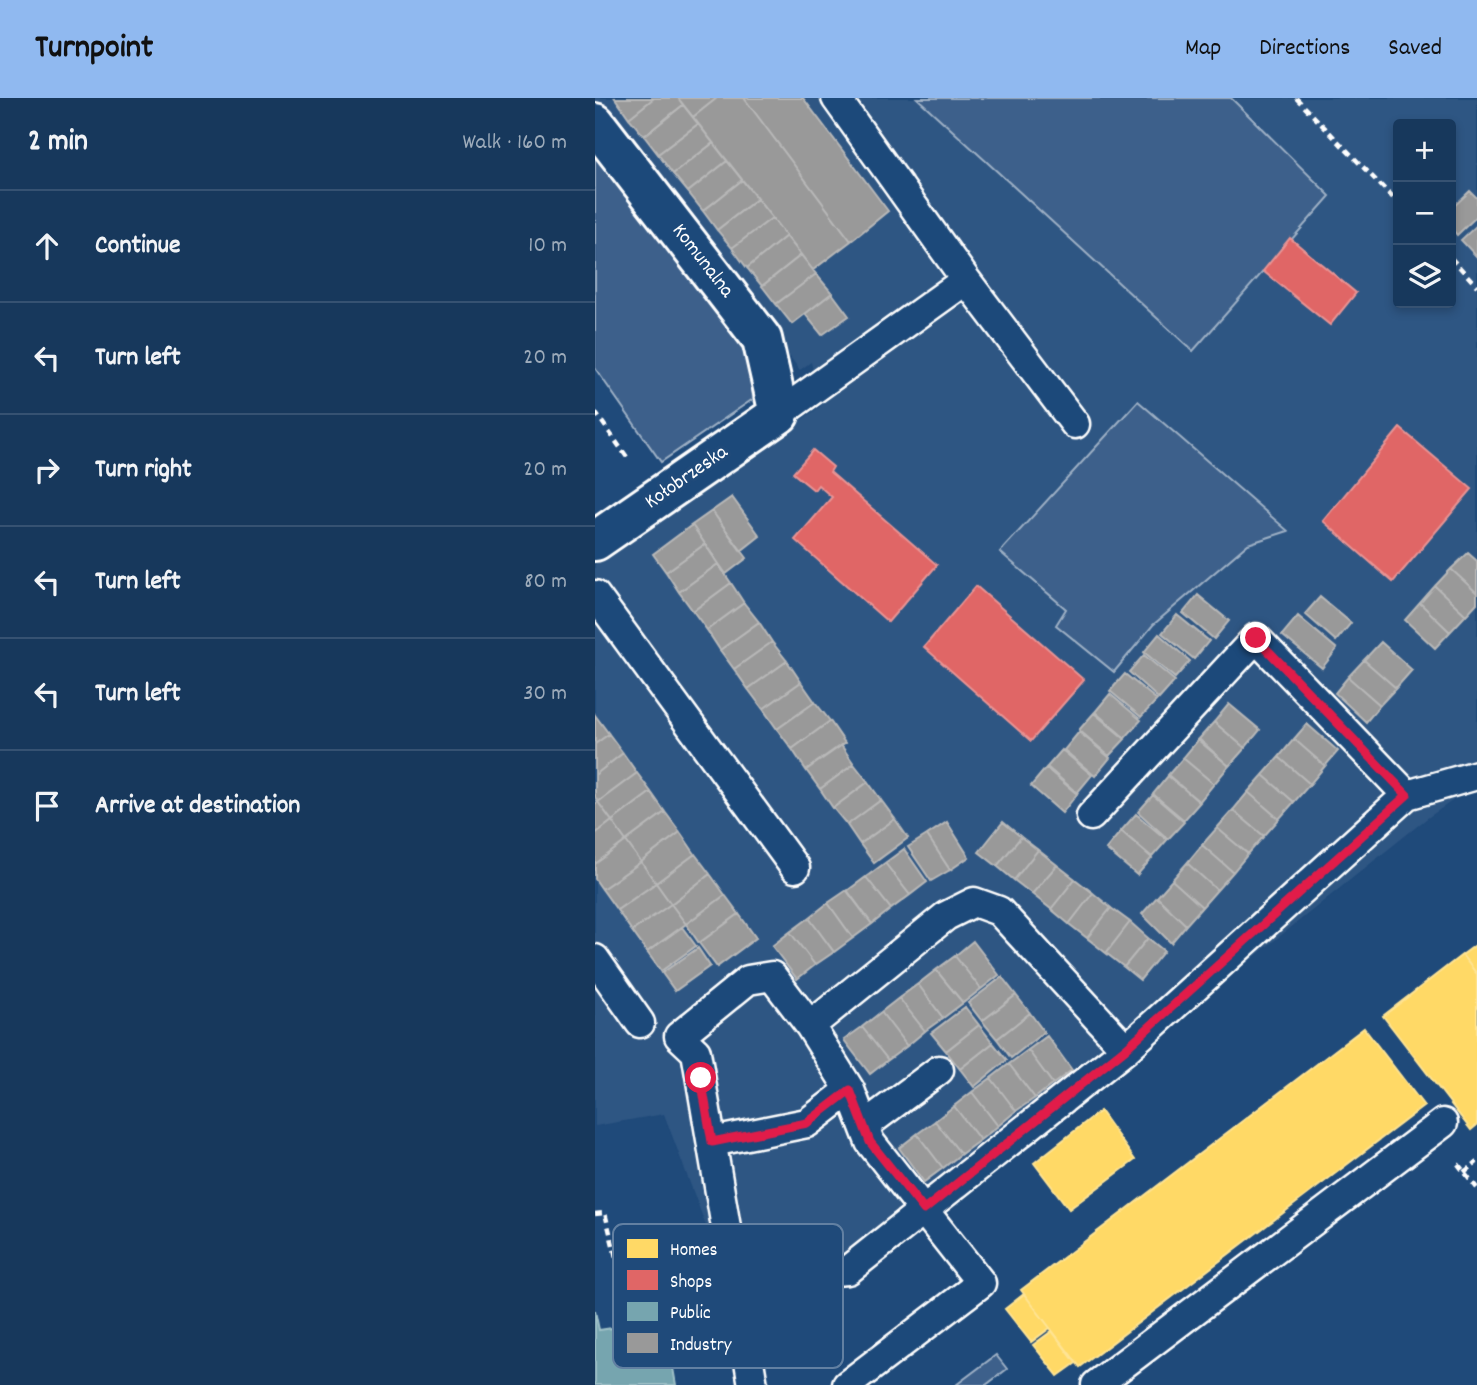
<!DOCTYPE html>
<meta charset="utf-8">
<style>
:root{--surface:#17385c;--page:#244365;--text:#f1f3f6;--muted:#9eacbb;--line:#365272;--accent:#90b9f0}
body{margin:0;font-family:Dekko,sans-serif;background:var(--page);color:var(--text)}
.controls{position:absolute;right:21px;top:21px;display:grid;overflow:hidden;border-radius:7px;box-shadow:0 4px 10px #0003}
.controls button{width:63px;height:63px;display:grid;place-items:center;padding:0;border:0;border-bottom:2px solid var(--line);background:var(--surface);color:var(--text);font:35px sans-serif}
.stop{position:absolute;width:21px;height:21px;margin:-16px;border:5px solid #e11d48;border-radius:50%;background:#fff}
.stop.end{background:#e11d48;border-color:#fff;box-shadow:0 2px 7px #0008}
.list{margin:0;padding:0;list-style:none}
h2{display:flex;justify-content:space-between;align-items:center;height:91px;margin:0;padding:0 28px;font-size:30px}
h2 small{font-size:23px;font-weight:400;color:var(--muted)}
.list li{display:grid;grid-template-columns:46px 1fr auto;gap:21px;align-items:center;box-sizing:border-box;height:112px;padding:0 28px;border-top:2px solid var(--line)}
.list b{display:block;font-size:26px;white-space:nowrap}
.list em{font-size:23px;font-style:normal;color:var(--muted)}
.icon{flex:none;width:38px;height:38px;fill:none;stroke:currentColor;stroke-width:2;stroke-linecap:round;stroke-linejoin:round}
.map{position:relative;flex:none;width:882px;height:1287px;overflow:hidden}
header{display:flex;align-items:center;gap:42px;box-sizing:border-box;height:98px;padding:0 35px;background:var(--accent);color:#111}
header strong{font-size:33px}
nav{display:flex;gap:38px;margin-inline-start:auto;font-size:24px}
main{display:flex}
aside{flex:1;background:var(--surface)}
.map>svg:first-child{display:block}
.built{fill:#2e5683;fill-rule:evenodd}
.green{fill:#3c618b;stroke:#9eb0c5;stroke-width:2}
.homes{fill:#ffd966;stroke:#ffe494;stroke-width:2}
.shops{fill:#e06666;stroke:#e99494;stroke-width:2}
.public{fill:#76a5af;stroke:#9fc0c7;stroke-width:2}
.industry{fill:#999;stroke:#b8b8b8;stroke-width:2}
.lines{fill:none;stroke-linecap:round;stroke-linejoin:round}
.service-casing{stroke:#fff;stroke-width:33}
.minor-casing{stroke:#fff;stroke-width:44}
.path{stroke:#fff;stroke-width:4.5;stroke-dasharray:7 5;stroke-linecap:butt}
.service{stroke:#1f4a7a;stroke-width:28}
.minor{stroke:#1f4a7a;stroke-width:38}
.route{stroke:#e11d48;stroke-width:9}
.labels{text-anchor:middle;dominant-baseline:central;stroke-width:7;stroke-linejoin:round;paint-order:stroke}
.street-label{font-size:21px;fill:#fff;stroke:#1f4a7a}
.key{fill:#1f4a7a;stroke:#6280a2;stroke-width:2}
.key-label{font-size:19px;fill:#fff}
</style>
<header>
<strong>Turnpoint</strong>
<nav><a>Map</a><a>Directions</a><a>Saved</a></nav>
</header>
<main>
<aside>
<h2>2 min<small>Walk · 160 m</small></h2>
<ul class="list">
<li><svg class="icon" aria-label="ahead" viewBox="0 0 24 24"><path d="M12 20V5M6 11l6-6 6 6"/></svg><div><b>Continue</b></div><em>10 m</em></li>
<li><svg class="icon" aria-label="left" viewBox="0 0 24 24"><path d="M17 20v-9H6M10 6l-5 5 5 5"/></svg><div><b>Turn left</b></div><em>20 m</em></li>
<li><svg class="icon" aria-label="right" viewBox="0 0 24 24"><path d="M7 20v-9h11M14 6l5 5-5 5"/></svg><div><b>Turn right</b></div><em>20 m</em></li>
<li><svg class="icon" aria-label="left" viewBox="0 0 24 24"><path d="M17 20v-9H6M10 6l-5 5 5 5"/></svg><div><b>Turn left</b></div><em>80 m</em></li>
<li><svg class="icon" aria-label="left" viewBox="0 0 24 24"><path d="M17 20v-9H6M10 6l-5 5 5 5"/></svg><div><b>Turn left</b></div><em>30 m</em></li>
<li><svg class="icon" aria-label="arrive" viewBox="0 0 24 24"><path d="M6 21V4h12l-3 4 3 4H6"/></svg><div><b>Arrive at destination</b></div></li>
</ul>
</aside>
<div class="map">
<svg width="882" height="1287" viewBox="0 0 882 1287">
<rect width="100%" height="100%" fill="#1f4a7a"/>
<filter id="ink" filterUnits="userSpaceOnUse"><feTurbulence type="fractalNoise" baseFrequency=".0143" numOctaves="2"/><feDisplacementMap in="SourceGraphic" scale="14" xChannelSelector="R" yChannelSelector="G"/><feConvolveMatrix kernelMatrix="1 2 1 2 8 2 1 2 1" color-interpolation-filters="sRGB"/></filter>
<g filter="url(#ink)">
<path class="built" d="M0,0H322L598,253L654,16L637,0H882V693L870,694L831,721L261,1178L134,1189L69,1016L0,1028V466L226,308L216,264L205,272L0,6ZM803,26H856V205H803Z"/>
<path class="green" d="M322,0H636L735,98L598,253Z
M0,58L154,246L158,301L66,364L0,270Z
M543,303L693,433L653,446L558,527L519,574L461,527L471,511L405,454Z
M401,1257L412,1271L391,1287H361Z"/>
<path class="homes" d="M882,846V876L867,857Z
M867,857L882,876V1027L876,1032L788,918Z
M769,930L829,1008L485,1269L426,1192Z
M505,1013L540,1062L474,1111L439,1065Z
M429,1196L455,1230L436,1244L410,1211Z
M457,1233L481,1265L463,1278L438,1247Z"/>
<path class="shops" d="M695,140L761,195L735,227L668,173Z
M805,330L877,391L798,484L728,423Z
M218,352L238,369L235,374L342,467L293,524L200,442L237,399L223,387L219,392L198,375Z
M381,488L489,582L436,643L329,549Z"/>
<path class="public" d="M0,1213L4,1232L50,1225L65,1232L73,1242L81,1287H0Z"/>
<path class="industry" d="M20,0H59L34,20Z
M59,0H83L88,7L49,38L34,20Z
M83,0H122L98,19Z
M122,0H149L256,143L218,172L98,19Z
M149,0H208L293,113L256,143Z
M88,7L103,26L63,56L49,38Z
M103,26L118,45L78,76L63,56Z
M118,45L132,63L93,94L78,76Z
M132,63L147,82L108,113L93,94Z
M147,82L162,101L122,132L108,113Z
M875,93L882,100V118L862,137L856,130V111Z
M162,101L177,120L137,150L122,132Z
M177,120L191,138L152,170L137,150Z
M882,127V159L866,142Z
M191,138L206,157L167,188L152,170Z
M206,157L221,176L181,206L167,188Z
M221,176L237,195L197,226L181,206Z
M237,195L254,218L227,237L210,216Z
M137,399L165,438L146,453L117,413Z
M117,413L152,460L131,476L97,427Z
M97,427L110,446L71,474L58,456Z
M110,446L123,466L84,494L71,474Z
M873,455L882,463V495L856,471Z
M123,466L136,485L98,513L84,494Z
M856,471L882,495V505L871,517L840,488Z
M136,485L149,505L112,532L98,513Z
M840,488L871,517L855,534L825,505Z
M603,497L634,523L619,541L588,515Z
M725,499L756,525L741,543L710,516Z
M149,505L164,524L125,552L112,532Z
M825,505L855,534L840,550L810,522Z
M582,517L614,543L599,561L567,535Z
M703,518L742,551L727,570L687,537Z
M164,524L177,544L139,571L125,552Z
M564,536L595,563L580,580L549,554Z
M177,544L192,563L153,591L139,571Z
M786,544L817,572L801,590L769,562Z
M549,557L580,583L564,601L534,574Z
M769,562L801,590L785,607L753,579Z
M192,563L206,584L168,611L153,591Z
M530,576L562,602L546,619L515,593Z
M753,579L785,607L771,624L740,595Z
M206,584L220,604L182,631L168,611Z
M515,596L546,622L530,640L500,614Z
M220,604L235,623L197,651L182,631Z
M634,606L665,632L650,650L619,624Z
M499,615L530,641L514,658L484,632Z
M0,617L14,636L0,646Z
M235,623L250,645L211,672L197,651Z
M619,624L650,650L634,668L604,641Z
M712,626L743,653L730,668L699,641Z
M484,634L515,660L500,678L469,652Z
M14,636L28,655L0,677V646Z
M699,641L730,668L715,686L684,659Z
M603,642L634,668L619,686L588,660Z
M246,647L259,666L225,691L211,672Z
M467,652L497,677L482,695L452,669Z
M28,655L42,675L3,704L0,699V677Z
M684,659L715,686L699,704L668,677Z
M588,660L619,686L604,704L573,677Z
M259,666L273,684L238,710L225,691Z
M451,670L482,696L467,715L436,688Z
M42,675L56,694L17,723L3,704Z
M668,677L699,704L684,721L653,694Z
M573,678L605,704L589,722L558,696Z
M273,684L286,702L252,727L238,710Z
M56,694L70,714L31,743L17,723Z
M653,694L684,721L669,738L638,712Z
M558,697L589,724L573,741L543,714Z
M286,702L300,721L265,746L252,727Z
M3,704L17,723L0,736V706Z
M638,712L669,738L653,756L622,730Z
M70,714L85,734L46,764L31,743Z
M541,716L572,742L557,759L526,733Z
M300,721L313,740L279,765L265,746Z
M17,723L31,743L0,766V736Z
M352,724L374,759L355,772L332,737Z
M408,724L426,739L402,768L384,754Z
M622,730L653,756L638,774L607,747Z
M526,733L557,760L542,777L511,751Z
M85,734L100,756L61,785L46,764Z
M332,737L355,772L336,783L313,749Z
M426,739L443,752L419,782L402,768Z
M31,743L46,764L7,791L0,781V766Z
M607,747L638,774L622,792L592,765Z
M309,751L332,784L315,797L290,765Z
M443,752L462,767L437,796L419,782Z
M100,756L115,776L76,806L61,785Z
M46,764L61,785L22,812L7,791Z
M290,765L315,797L296,811L271,779Z
M592,765L622,792L607,809L577,782Z
M462,767L480,781L456,811L437,796Z
M115,776L130,797L91,826L76,806Z
M271,779L296,811L277,826L252,793Z
M480,781L498,795L474,826L456,811Z
M577,782L607,809L591,827L562,799Z
M61,785L76,806L37,833L22,812Z
M252,792L277,826L258,840L233,805Z
M498,795L516,810L492,840L474,826Z
M130,797L144,816L104,845L91,826Z
M562,799L591,827L576,845L547,816Z
M233,805L258,840L239,854L214,820Z
M76,806L91,826L52,854L37,833Z
M516,810L535,824L511,855L492,840Z
M144,816L161,840L122,869L104,845Z
M214,820L239,854L220,867L195,834Z
M535,824L553,840L529,869L511,855Z
M87,829L101,848L66,873L52,854Z
M195,834L220,867L202,881L177,848Z
M553,840L569,853L545,882L529,869Z
M378,843L404,877L386,891L360,858Z
M103,850L115,868L80,893L67,875Z
M360,858L386,891L368,905L341,872Z
M341,872L368,905L348,920L323,886Z
M407,879L421,897L387,923L373,905Z
M323,886L348,920L330,933L304,900Z
M421,897L435,915L402,941L387,923Z
M304,900L330,933L312,948L286,914Z
M370,909L384,927L351,953L336,935Z
M286,914L312,948L293,962L267,929Z
M435,915L449,934L416,960L402,941Z
M384,927L398,945L365,971L351,953Z
M267,929L293,962L275,976L249,942Z
M452,938L477,972L458,986L433,952Z
M398,945L412,962L379,989L365,971Z
M433,952L458,986L440,1000L414,966Z
M414,966L440,1000L421,1013L396,980Z
M396,980L421,1013L403,1028L377,994Z
M377,994L403,1028L385,1042L359,1008Z
M359,1008L385,1042L366,1056L340,1023Z
M340,1023L366,1056L348,1070L322,1036Z
M322,1036L348,1070L329,1084L304,1050Z"/>
<g class="lines">
<g class="service-casing">
<path id="service" d="M371,182L480,326
M184,316L371,182L241,0
M0,497L200,770
M496,718L661,540L812,697
M0,861L45,925
M215,928L351,818L379,804L404,813L531,951
M269,1028L344,972
M117,1044L212,1025L255,992
M140,1180L253,1172L531,951L812,697L882,677
M158,1287L101,954L84,938L153,882L177,878L215,928L255,992L275,1044L386,1185L252,1287
M501,1287L848,1025"/>
</g>
<g class="minor-casing">
<g id="minor">
<path id="s1" d="M0,25L167,241L184,316L0,443"/>
</g>
</g>
<path class="path" d="M701,0L803,105
M856,160L882,188
M0,314L34,362
M863,1066L882,1090
M869,1074L882,1064
M0,1116L10,1115L29,1191L98,1174"/>
<use href="#service" class="service"/>
<use href="#minor" class="minor"/>
</g>
</g>
<g class="lines" filter="url(#ink)">
<path class="route" d="M106,980L117,1044L212,1025L255,992L275,1044L329,1112L530,951L812,697L661,540"/>
</g>
<g class="labels">
<g class="street-label">
<text stroke="none"><textPath href="#s1" startOffset="175">Komunalna</textPath></text>
<text transform="translate(92 380) rotate(-35)">Kołobrzeska</text>
</g>
</g>
<rect x="18" y="1126" width="230" height="144" rx="10" class="key"/>
<rect x="32" y="1141" width="31" height="19" fill="#ffd966"/>
<rect x="32" y="1172" width="31" height="20" fill="#e06666"/>
<rect x="32" y="1204" width="31" height="19" fill="#76a5af"/>
<rect x="32" y="1235" width="31" height="20" fill="#999"/>
<g class="key-label">
<text x="75" y="1157">Homes</text>
<text x="75" y="1189">Shops</text>
<text x="75" y="1220">Public</text>
<text x="75" y="1252">Industry</text>
</g>
</svg>
<div class="controls">
<button>+</button>
<button>−</button>
<button><svg class="icon" aria-label="layers" viewBox="0 0 24 24"><path d="M12 4l9 5-9 5-9-5zM3 14l9 5 9-5"/></svg></button>
</div>
<div class="stop" style="left:106px;top:980px"></div>
<div class="stop end" style="left:661px;top:540px"></div>
</div>
</main>
